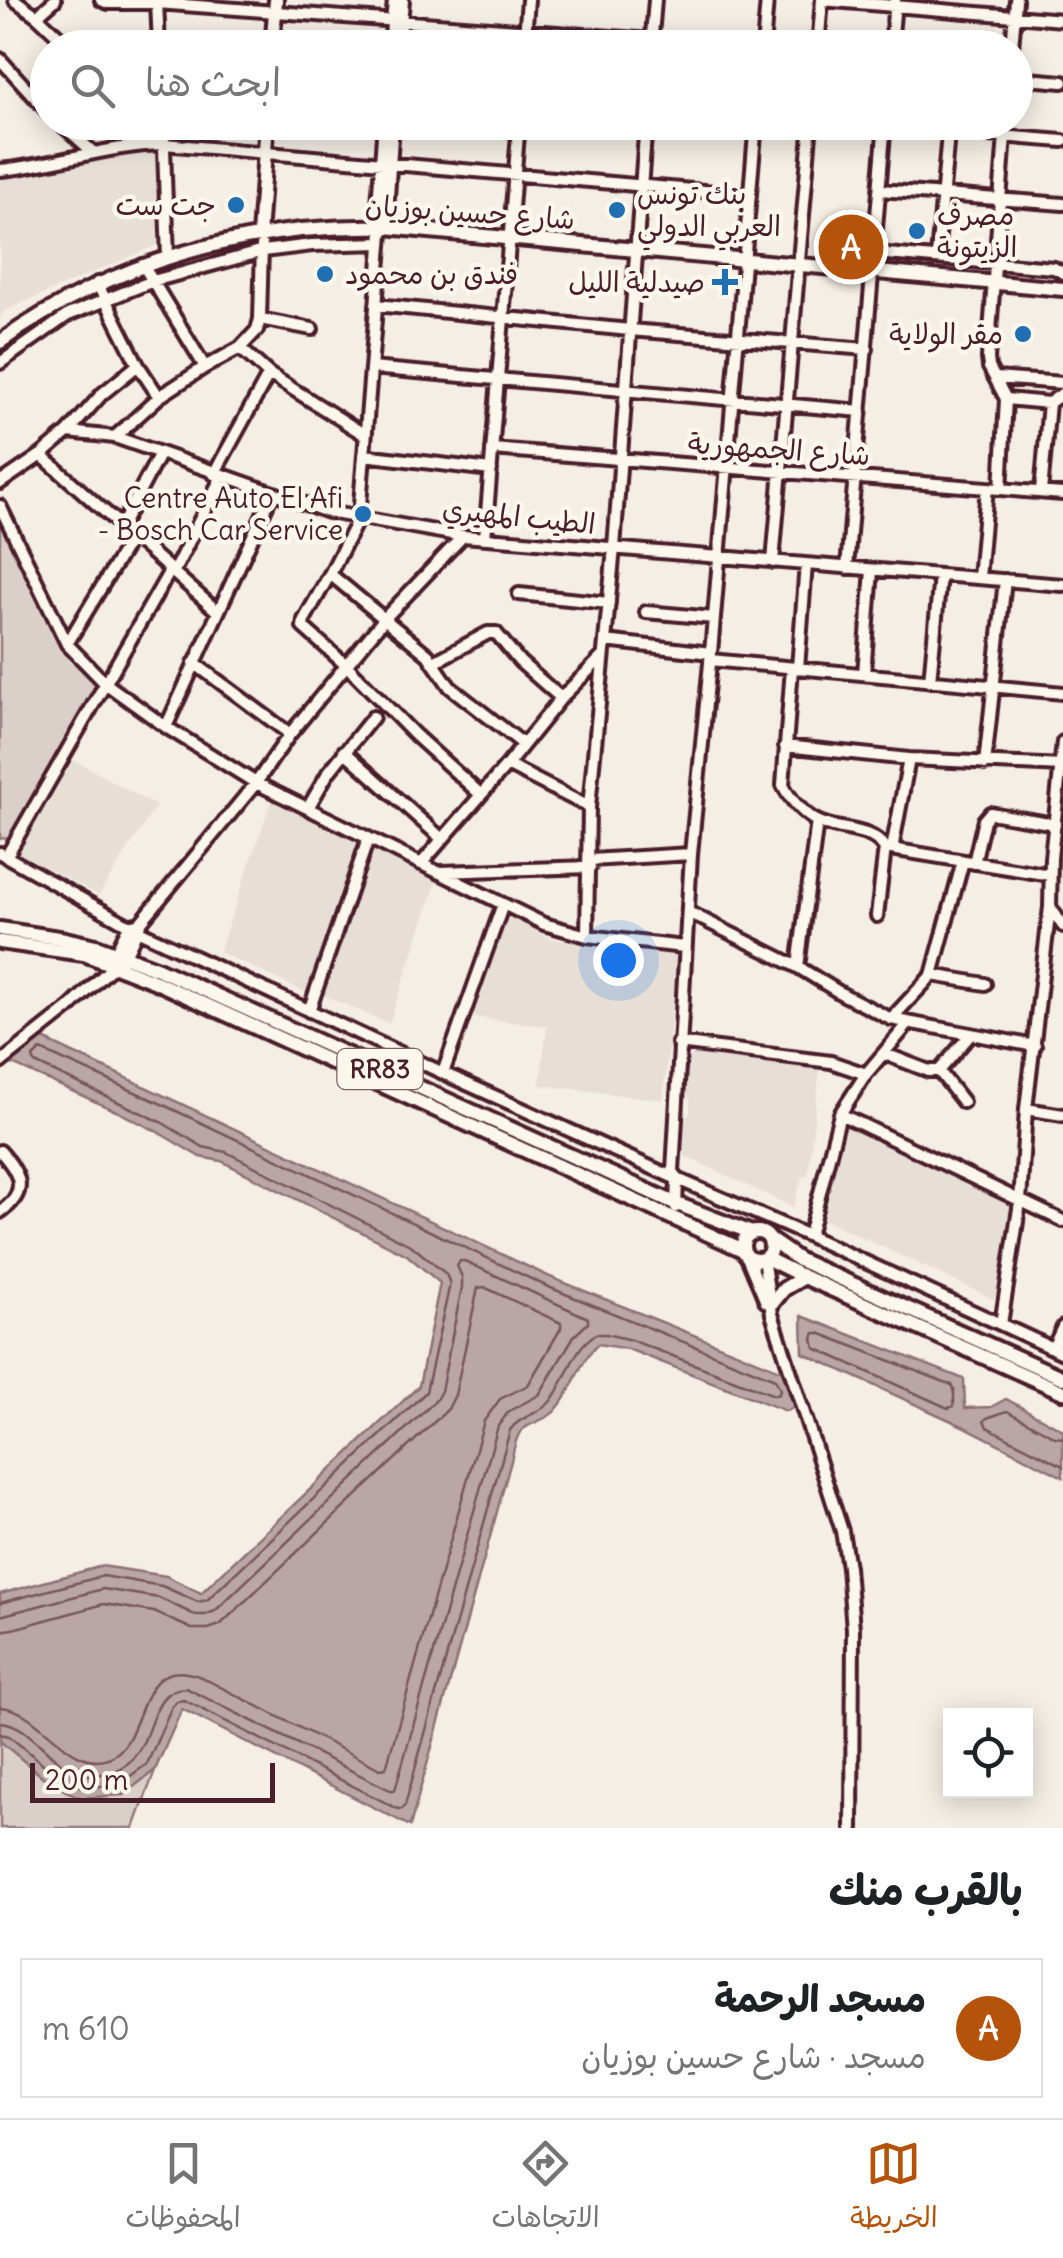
<!DOCTYPE html>
<html lang="ar">
<meta charset="utf-8">
<style>
:root{--surface:#fff;--page:#f6f6f6;--text:#202124;--muted:#757577;--line:#e0e0e0;--accent:#b45309}
body{margin:0;font-family:Delius,"Playpen Sans Arabic",sans-serif;background:var(--page);color:var(--text);direction:rtl}
.controls{position:absolute;right:30px;bottom:30px;display:grid;overflow:hidden;border-radius:0px;box-shadow:0 5px 25px #0003}
.controls button{width:90px;height:90px;display:grid;place-items:center;padding:0;border:0;border-bottom:2px solid var(--line);background:var(--surface);color:var(--text);font:50px sans-serif}
.scale{position:absolute;left:30px;bottom:25px;width:245px;box-sizing:border-box;padding-left:10px;border:5px solid #4a1f2b;border-top:0;font-size:28px;line-height:35px;white-space:nowrap;color:#4a1f2b;-webkit-text-stroke:8px #fbf7ec;paint-order:stroke}
.you{position:absolute;left:618px;top:960px;width:35px;height:35px;margin:-25px;border:8px solid #fff;border-radius:50%;background:#1a73e8;box-shadow:0 0 0 15px #1a73e833}
.badge{display:grid;place-items:center;width:65px;height:65px;border-radius:50%;background:var(--accent);color:#fff;font-size:32px;font-weight:700}
.pin{position:absolute;translate:-50% -50%;border:5px solid #fff;box-shadow:0 2px 10px #0006}
.list{margin:0;padding:0;list-style:none}
h2{display:flex;justify-content:space-between;align-items:center;height:130px;margin:0;padding:0 40px;font-size:42px}
h2 small{font-size:32px;font-weight:400;color:var(--muted)}
.list li{display:grid;grid-template-columns:65px 1fr auto;gap:30px;align-items:center;box-sizing:border-box;height:140px;margin:0 20px 20px;padding:0 20px;border:2px solid var(--line);border-radius:0px}
.list b{display:block;font-size:38px;white-space:nowrap}
.list p{margin:0;font-size:32px;white-space:nowrap;color:var(--muted)}
.list em{font-size:32px;font-style:normal;color:var(--muted)}
.icon{flex:none;width:55px;height:55px;fill:none;stroke:currentColor;stroke-width:2;stroke-linecap:round;stroke-linejoin:round}
.map{position:relative;flex:none;width:1063px;height:1828px;overflow:hidden;direction:ltr}
.search{position:absolute;background:var(--surface);box-shadow:0 5px 25px #0003;left:30px;right:30px;top:30px;height:110px;display:flex;align-items:center;gap:25px;box-sizing:border-box;padding:0 35px;border-radius:55px;color:var(--muted);font-size:38px}
.sheet{height:290px;background:var(--surface)}
nav{display:flex;justify-content:space-around;align-items:center;box-sizing:border-box;height:140px;border-top:2px solid var(--line);background:var(--surface);font-size:28px;color:var(--muted)}
nav a{display:grid;justify-items:center;gap:5px}
nav .on{color:var(--accent)}
.map>svg:first-child{display:block}
.built{fill:#e7dfd6}
.green{fill:#dbd0c9;stroke:#92787a;stroke-width:2.5}
.water{fill:#baa7a5;stroke:#8d7174;stroke-width:2.5}
.lines{fill:none;stroke-linecap:round;stroke-linejoin:round}
.shore{stroke:#77555c;stroke-width:2.5}
.minor-casing{stroke:#4a1f2b;stroke-width:18}
.major-casing{stroke:#4a1f2b;stroke-width:20}
.minor{stroke:#fbf7ec;stroke-width:10}
.major{stroke:#fbf7ec;stroke-width:12}
.poi-dot{fill:#1f6fb2;stroke:#fbf7ec;stroke-width:4}
.labels{text-anchor:middle;dominant-baseline:central;stroke-width:9;stroke-linejoin:round;paint-order:stroke}
.shield{fill:#fbf7ec;stroke:#7f6065;stroke-width:2.5}
.shield-label{font-size:25px;font-weight:bold;fill:#4a1f2b}
.poi-label{font-size:28px;fill:#4a1f2b;stroke:#fbf7ec;text-anchor:end}
.street-label{font-size:28px;fill:#4a1f2b;stroke:#fbf7ec}
</style>
<div class="map">
<svg width="1063" height="1828" viewBox="0 0 1063 1828">
<rect width="100%" height="100%" fill="#f4eee4"/>
<filter id="ink" filterUnits="userSpaceOnUse"><feTurbulence type="fractalNoise" baseFrequency=".01" numOctaves="2"/><feDisplacementMap in="SourceGraphic" scale="20" xChannelSelector="R" yChannelSelector="G"/><feConvolveMatrix kernelMatrix="1 2 1 2 8 2 1 2 1" color-interpolation-filters="sRGB"/></filter>
<g filter="url(#ink)">
<path class="built" d="M157,148L164,242L4,311L0,320V174Z
M67,756L156,806L99,895L18,853Z
M272,799L354,837L359,843L307,993L219,952Z
M371,847L437,880L389,1024L323,995Z
M505,914L552,939L678,955L663,1100L540,1085L547,1026L471,1017Z
M695,1053L820,1066L808,1176L802,1177L793,1207L683,1155L685,1120L690,1112V1099L686,1090V1060Z
M849,1124L1007,1200L1014,1211L998,1294L993,1299L819,1217L843,1127Z"/>
<path class="green" d="M0,519L70,656L97,683L13,832L9,837L0,839Z
M0,1741L49,1782L123,1795L155,1770L134,1828H0Z"/>
<path class="water" d="M39,1037L550,1277L785,1372L795,1403L791,1409L786,1411L628,1349L598,1344C578,1363 573,1392 555,1411C546,1421 529,1422 521,1431C515,1438 513,1453 511,1461L410,1826L182,1709L155,1770L123,1795L81,1798L49,1782L0,1741V1594L102,1566L166,1576L201,1593L419,1386L440,1283L407,1255L221,1161L200,1157L156,1131L116,1111L10,1063Z
M802,1316L964,1379L965,1408L991,1407L1006,1399L1063,1430V1477L967,1428L803,1353Z"/>
<g class="lines">
<path class="shore" d="M815,1333H819L952,1385L954,1389V1406L948,1408L815,1348L813,1338Z
M1063,1438L1055,1437L1007,1411L987,1418L984,1421L987,1427L1063,1466
M0,1603L103,1576L162,1586L198,1602L207,1600L426,1392L450,1284L446,1274L412,1246L226,1152L203,1147L161,1122L35,1063L33,1057L41,1050L153,1100L546,1286L775,1379L780,1389L779,1394L774,1395L631,1340L606,1334H596C572,1348 567,1381 550,1402C538,1415 520,1416 510,1430L405,1805L402,1809H398L184,1700L177,1701L172,1706L147,1764L118,1785L82,1787L54,1773L9,1736L0,1734
M0,1616L103,1589L159,1598L195,1615H205L215,1611L436,1400L441,1391L462,1287V1277L457,1266L460,1261H464L588,1318V1323L574,1336L539,1395L509,1411L498,1426L395,1790H390L186,1688C136,1689 166,1772 92,1775C54,1776 36,1724 0,1722
M0,1631L13,1629L104,1604L154,1612L192,1629H208L220,1625L448,1409L455,1395L478,1288L484,1287L561,1323V1328L528,1385L500,1399L484,1421L386,1768L380,1769L201,1677C132,1650 150,1744 108,1758C68,1772 40,1708 0,1707"/>
<g class="minor-casing">
<path id="minor" d="M15,0L37,16L71,48
M101,0L108,3H157L652,40
M157,0L159,48
M822,0L1063,20
M37,16L55,0
M390,48L394,0
M399,48L403,0
M524,48L528,0
M651,48L655,0
M763,48L767,0
M818,48L822,0
M891,48L895,1
M1012,48L1016,0
M0,59L48,112
M1016,78L1063,82
M59,122L93,152
M163,122L168,258
M393,122L386,227L382,233L359,517L330,574L304,620L303,627L347,666L415,735L480,794
M825,122L1063,141
M0,170C55,165 108,145 164,144L750,195
M880,190L1063,204
M381,232L377,219L384,122
M875,253L1054,268L1063,273
M937,258L949,122
M143,265L205,367
M97,283L138,365L159,397
M376,305L630,330L867,349
M260,319L312,329
M240,348L269,374L365,435
M0,363L68,315L153,281L263,251L312,245L381,243
M371,368L861,411
M996,378L1063,383
M1006,399L1049,403
M68,432L102,394L138,365
M115,437L159,397L205,367L240,348L257,330L260,319L262,246
M492,449L1063,494
M41,455L218,612
M364,455L491,470
M214,474L269,374
M0,483L41,455L68,432L115,437L328,512L463,536L1063,585
M1001,489L1006,399L989,367L988,358L1006,122
M1041,492L1049,403L1063,393
M0,506L67,644L105,683L166,727L256,783L544,924L587,936L684,947
M122,525L160,453
M485,538L519,122
M773,562L811,122
M847,568L885,122
M174,571L222,476
M330,574L428,655L450,687L523,744
M979,578L987,488
M519,594L609,603
M646,612L714,618
M605,641L711,653
M67,644L133,535
M710,660L1063,693
M434,662L488,633H496L520,662L561,698
M194,663L290,734
M792,668L783,785C789,798 804,815 817,821C839,832 869,826 885,848L1050,875
M798,668L806,564
M864,674L872,570
M930,681L940,575
M166,727L272,494
M785,746L909,759L1063,766
M344,751L441,838
M985,764L1005,580
M507,765L589,807
M308,808L328,773L373,717
M892,849L909,759
M0,853L139,931L443,1073L668,1175L809,1236L1063,1353
M6,857L171,569
M590,860L691,854
M974,863L984,820L990,813L1055,824
M421,864L507,765L561,698L602,657
M441,872L590,867
M1050,907L1063,926
M688,912L798,967L842,994L891,1019L1035,1046
M877,916L885,848
M587,936L589,807L614,548L646,122
M113,958L129,926L136,924
M798,967L817,821
M932,975L985,984
M309,1011L368,839
M891,1019L932,975L963,861
M909,1023L866,1074L840,1114L1063,1221
M678,1043L831,1062L866,1074
M885,1054L929,1071H939L971,1034
M0,1063L68,1009L108,971L117,966L125,956L141,922L256,783L290,734L385,618L463,536
M939,1071L963,1102
M443,1073L503,904
M1026,1109L1063,1115
M0,1151C20,1173 30,1192 0,1212
M676,1207L677,1179L673,1171L691,854L711,653L756,122
M809,1236L840,1114
M747,1257L766,1302
M763,1259L772,1314L842,1531L848,1567L853,1629L852,1828
M1001,1324L1020,1202L1026,1109L1050,907L1051,858L1063,742
M1053,1348L1063,1327"/>
</g>
<g class="major-casing">
<path id="major" d="M272,48L276,0
M259,236L267,122
M0,342C113,261 247,224 386,227L1063,289
M0,929L65,939L96,946L158,969L677,1204L752,1233
M0,942L84,954L156,982L743,1250
M743 1246a14 14 0 1 1 28 0a14 14 0 1 1-28 0Z
M770,1240L799,1260L1063,1378
M766,1258L804,1277L1063,1392
M771,1305L784,1289L804,1277"/>
</g>
<use href="#minor" class="minor"/>
<use href="#major" class="major"/>
</g>
</g>
<g class="poi-dot">
<circle cx="236" cy="205" r="10"/>
<circle cx="617" cy="210" r="10"/>
<circle cx="917" cy="231" r="10"/>
<circle cx="325" cy="274" r="10"/>
<path d="M720 267h10v10h10v10h-10v10h-10v-10h-10v-10h10z"/>
<circle cx="1023" cy="334" r="10"/>
<circle cx="363" cy="514" r="10"/>
</g>
<g class="labels">
<rect class="shield" x="337.5" y="1049" width="85" height="40" rx="8"/>
<g class="shield-label">
<text x="380" y="1069">RR83</text>
</g>
<g class="poi-label">
<text x="637" y="194" text-anchor="start">بنك تونس<tspan x="637" dy="32">العربي الدولي</tspan></text>
<text x="216" y="205">جت ست</text>
<text x="937" y="215" text-anchor="start">مصرف<tspan x="937" dy="32">الزيتونة</tspan></text>
<text x="345" y="274" text-anchor="start">فندق بن محمود</text>
<text x="705" y="282">صيدلية الليل</text>
<text x="1003" y="334">مقر الولاية</text>
<text x="343" y="498">Centre Auto El Afi<tspan x="343" dy="32">- Bosch Car Service</tspan></text>
</g>
<g class="street-label">
<text transform="translate(470 212) rotate(4)">شارع حسين بوزيان</text>
<text transform="translate(779 449) rotate(4)">شارع الجمهورية</text>
<text transform="translate(519 516) rotate(6)">الطيب المهيري</text>
</g>
</g>
</svg>
<div class="controls">
<button><svg class="icon" aria-label="locate" viewBox="0 0 24 24"><circle cx="12" cy="12" r="6"/><path d="M12 2v4M12 18v4M2 12h4M18 12h4"/></svg></button>
</div>
<div class="scale">200 m</div>
<div class="you"></div>
<div class="pin badge" style="left:851px;top:247px">A</div>
<div class="search"><svg class="icon" aria-label="search" viewBox="0 0 24 24"><circle cx="10" cy="10" r="6"/><path d="M15 15l6 6"/></svg>ابحث هنا</div>
</div>
<section class="sheet">
<h2>بالقرب منك<small></small></h2>
<ul class="list">
<li><span class="badge">A</span><div><b>مسجد الرحمة</b><p>مسجد · شارع حسين بوزيان</p></div><em>610 m</em></li>
</ul>
</section>
<nav>
<a class="on"><svg class="icon" aria-label="map" viewBox="0 0 24 24"><path d="M3 6l6-2 6 2 6-2v14l-6 2-6-2-6 2zM9 4v14M15 6v14"/></svg>الخريطة</a>
<a><svg class="icon" aria-label="directions" viewBox="0 0 24 24"><path d="M12 3l9 9-9 9-9-9zM9 14v-3h6M13 9l2 2-2 2"/></svg>الاتجاهات</a>
<a><svg class="icon" aria-label="saved" viewBox="0 0 24 24"><path d="M7 4h10v16l-5-4-5 4z"/></svg>المحفوظات</a>
</nav>
